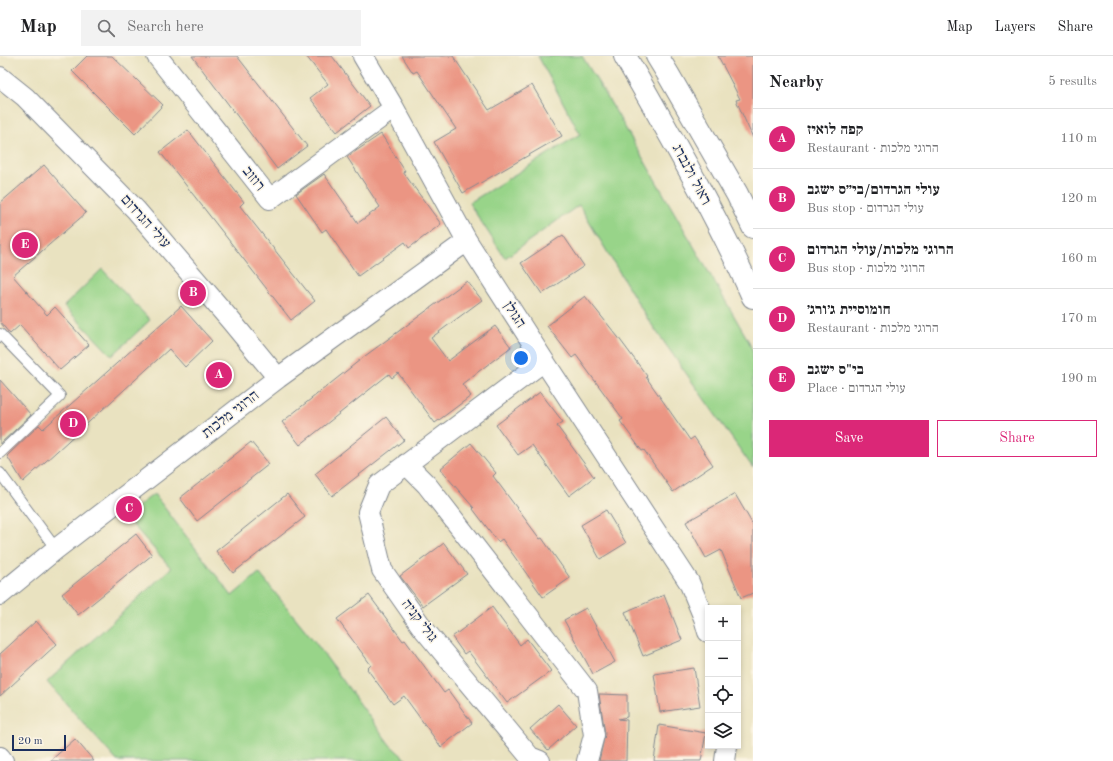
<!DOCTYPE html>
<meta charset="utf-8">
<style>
:root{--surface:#fff;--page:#f2f2f2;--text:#202124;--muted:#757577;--line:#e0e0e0;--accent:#db2777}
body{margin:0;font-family:"Old Standard TT","Frank Ruhl Libre",serif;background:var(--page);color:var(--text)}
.controls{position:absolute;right:12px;bottom:12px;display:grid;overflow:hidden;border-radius:0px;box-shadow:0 2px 6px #0003}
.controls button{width:36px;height:36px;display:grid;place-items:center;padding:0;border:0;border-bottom:1px solid var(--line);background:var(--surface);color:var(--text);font:20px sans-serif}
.scale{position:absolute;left:12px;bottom:10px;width:54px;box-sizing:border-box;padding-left:4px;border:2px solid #1b2f5e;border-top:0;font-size:11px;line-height:14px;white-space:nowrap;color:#1b2f5e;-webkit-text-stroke:3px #fcf5e5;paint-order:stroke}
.you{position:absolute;left:521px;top:302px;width:14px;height:14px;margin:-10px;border:3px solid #fff;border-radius:50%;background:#1a73e8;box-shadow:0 0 0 6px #1a73e833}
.badge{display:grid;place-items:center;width:26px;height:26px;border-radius:50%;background:var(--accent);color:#fff;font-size:13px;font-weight:700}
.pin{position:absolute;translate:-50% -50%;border:2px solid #fff;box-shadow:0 1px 4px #0006}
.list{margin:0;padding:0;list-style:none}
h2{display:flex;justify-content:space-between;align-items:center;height:52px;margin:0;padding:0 16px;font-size:17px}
h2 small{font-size:13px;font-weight:400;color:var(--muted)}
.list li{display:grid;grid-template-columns:26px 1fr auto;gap:12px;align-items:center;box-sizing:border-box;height:60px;padding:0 16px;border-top:1px solid var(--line)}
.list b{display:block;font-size:15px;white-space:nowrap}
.list p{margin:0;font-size:13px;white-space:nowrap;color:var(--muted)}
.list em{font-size:13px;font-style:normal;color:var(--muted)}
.actions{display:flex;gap:8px;padding:12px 16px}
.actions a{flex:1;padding:9px 0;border:1px solid var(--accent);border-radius:0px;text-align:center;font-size:14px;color:var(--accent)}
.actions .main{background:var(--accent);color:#fff}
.icon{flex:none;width:22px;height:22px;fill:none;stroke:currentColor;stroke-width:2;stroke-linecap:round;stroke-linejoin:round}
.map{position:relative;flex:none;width:753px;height:705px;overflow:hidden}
header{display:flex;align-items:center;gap:24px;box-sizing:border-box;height:56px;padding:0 20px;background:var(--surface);border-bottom:1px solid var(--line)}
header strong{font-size:19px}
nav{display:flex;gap:22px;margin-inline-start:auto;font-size:14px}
.search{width:280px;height:36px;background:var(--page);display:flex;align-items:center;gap:10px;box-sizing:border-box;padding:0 14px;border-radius:0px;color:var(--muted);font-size:15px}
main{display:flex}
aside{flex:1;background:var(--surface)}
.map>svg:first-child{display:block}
.green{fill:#98d489;stroke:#5a8274}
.building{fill:#eb9583}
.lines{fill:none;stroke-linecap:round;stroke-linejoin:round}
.service-casing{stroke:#82888f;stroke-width:12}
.minor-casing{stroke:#82888f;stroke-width:22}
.tertiary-casing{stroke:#82888f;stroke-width:24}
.service{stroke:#fff;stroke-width:10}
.minor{stroke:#fff;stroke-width:20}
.tertiary{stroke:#fff;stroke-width:22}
.labels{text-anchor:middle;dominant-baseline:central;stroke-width:3;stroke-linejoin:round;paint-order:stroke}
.street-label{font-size:15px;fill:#1b2f5e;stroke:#fcf5e5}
</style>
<header>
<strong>Map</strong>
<div class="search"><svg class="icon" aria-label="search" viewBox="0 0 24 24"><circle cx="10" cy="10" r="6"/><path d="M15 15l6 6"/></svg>Search here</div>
<nav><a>Map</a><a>Layers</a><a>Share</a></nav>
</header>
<main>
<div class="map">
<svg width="753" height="705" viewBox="0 0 753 705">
<rect width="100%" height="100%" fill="#fcf5e5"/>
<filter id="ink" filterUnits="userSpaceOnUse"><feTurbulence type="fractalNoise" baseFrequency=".025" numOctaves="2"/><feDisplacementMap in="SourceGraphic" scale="8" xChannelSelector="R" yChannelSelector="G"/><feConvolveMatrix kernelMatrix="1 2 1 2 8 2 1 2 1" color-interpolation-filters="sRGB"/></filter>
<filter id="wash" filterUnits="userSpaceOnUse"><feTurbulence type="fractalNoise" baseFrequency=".012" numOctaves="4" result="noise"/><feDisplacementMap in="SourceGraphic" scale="16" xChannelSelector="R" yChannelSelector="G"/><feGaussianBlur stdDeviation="0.9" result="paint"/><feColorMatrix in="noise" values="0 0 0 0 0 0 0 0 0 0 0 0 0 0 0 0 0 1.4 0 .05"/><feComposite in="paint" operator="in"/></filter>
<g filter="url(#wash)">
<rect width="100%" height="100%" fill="#e9e2c0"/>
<path class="green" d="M538,0H582L615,54L748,284L753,296V412L647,262L579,149L505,202L469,147L580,78Z
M102,213L150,264L112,300L64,250Z
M154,438L232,540L259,517L315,586L390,689L408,705H117L47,626L171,512L125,460Z"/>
<g id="blocks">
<path class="building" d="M87,0H112L163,49L135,78L72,15Z
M192,0H237L307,90L277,113Z
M306,0H332L370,50L337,76L310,42L328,28Z
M402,0H453L489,54L532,29L562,80L463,137L434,86L456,73L417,15L413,17Z
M718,0H753V82L736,44L740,43Z
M188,74L244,146L240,150L315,245L291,264L160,96Z
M381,78L405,115L403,116L441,168L409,192L405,186L358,220L326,173L322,176L296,138L324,118L358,167L380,151L347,101Z
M44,109L86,157L13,220L47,259L55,251L89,289L60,314L20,269L10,278L0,266V147Z
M563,179L584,210L542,238L521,207Z
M467,225L482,244L431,282L448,305L495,270L511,291L462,328L471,340L435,367L398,317L392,322L389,318L300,389L282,366L365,300Z
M585,240L618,281L647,320L646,321L690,384L694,381L713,409L673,436L644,394L642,395L620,365L623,363L576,299L572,302L547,270Z
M181,250L212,285L185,311L169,293L23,426L7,400L39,369L43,373Z
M0,324L31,359L0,388Z
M540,336L563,366L557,370L594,421L569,440L532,389L518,399L496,369Z
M386,361L404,384L332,440L315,418Z
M251,386L269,408L197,465L180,442Z
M471,387L496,417L493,420L540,483L542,482L570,522L543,541L502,483L498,486L473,453L474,452L440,413Z
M287,438L305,461L233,517L216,495Z
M735,438L753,469V537L741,542L721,494L706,502L686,466Z
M606,454L626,487L600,503L581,469Z
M136,478L152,499L78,559L62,538Z
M444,487L467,518L423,550L400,520Z
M369,539L403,585L405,584L444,637L448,634L472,667L441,691L404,640L393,648L367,613L371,609L337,563Z
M664,539L682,584L643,600L625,556Z
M492,551L520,589L527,583L551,615L507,647L468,595L464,598L452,581Z
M586,552L615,606L593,618L564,564Z
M36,565L57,588L0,640V598Z
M694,612L700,650L660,656L654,618Z
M599,638L627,639V661L618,663L627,664L626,705H599L605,678Z
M558,648L576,669L548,694L530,673Z
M659,669L706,677L701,705H654Z
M75,683L94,705H50Z"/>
</g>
</g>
<g filter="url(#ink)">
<use href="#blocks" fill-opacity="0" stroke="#82888f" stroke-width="1"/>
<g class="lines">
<g class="service-casing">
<path id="service" d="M0,278L60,340L0,397
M0,417L56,493"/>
</g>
<g class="minor-casing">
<path id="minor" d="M157,0L270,143L394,52
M363,0L394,52L467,185L544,305L689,526L704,562L708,576
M0,21L25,41L136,154L231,265L278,322
M406,408L427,429L587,635L594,679L587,705
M0,539L56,493L278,322L467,185
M0,701L3,705
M540,705L530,701L422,571L382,514L368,456L379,429L544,305
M725,705L727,690"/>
</g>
<g class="tertiary-casing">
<path id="tertiary" d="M625,0C670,79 716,158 753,241
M657,0L668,18L737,138L753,171"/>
</g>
<use href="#service" class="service"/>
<use href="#minor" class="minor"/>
<use href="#tertiary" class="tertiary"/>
</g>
</g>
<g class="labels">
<g class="street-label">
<text transform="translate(691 119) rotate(62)">ראול ולנברג</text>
<text transform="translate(253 123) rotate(52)">רוזוב</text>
<text transform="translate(145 166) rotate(48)">עולי הגרדום</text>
<text transform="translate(514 259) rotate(57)">הגולן</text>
<text transform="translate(231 359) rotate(-38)">הרוגי מלכות</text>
<text transform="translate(419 565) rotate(53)">גולי קניה</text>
</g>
</g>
</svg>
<div class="controls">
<button>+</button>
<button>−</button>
<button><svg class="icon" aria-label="locate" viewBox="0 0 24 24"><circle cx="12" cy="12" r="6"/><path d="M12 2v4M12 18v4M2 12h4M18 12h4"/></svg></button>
<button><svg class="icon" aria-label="layers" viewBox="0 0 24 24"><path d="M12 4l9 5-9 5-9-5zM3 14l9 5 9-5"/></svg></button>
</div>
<div class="scale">20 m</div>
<div class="you"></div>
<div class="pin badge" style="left:219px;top:319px">A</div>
<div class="pin badge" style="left:193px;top:237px">B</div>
<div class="pin badge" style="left:129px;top:453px">C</div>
<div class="pin badge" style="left:73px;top:368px">D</div>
<div class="pin badge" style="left:25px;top:189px">E</div>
</div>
<aside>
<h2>Nearby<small>5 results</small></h2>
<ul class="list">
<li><span class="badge">A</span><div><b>קפה לואיז</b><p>Restaurant · הרוגי מלכות</p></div><em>110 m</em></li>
<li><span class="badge">B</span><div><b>עולי הגרדום/בי״ס ישגב</b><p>Bus stop · עולי הגרדום</p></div><em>120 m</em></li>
<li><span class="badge">C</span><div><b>הרוגי מלכות/עולי הגרדום</b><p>Bus stop · הרוגי מלכות</p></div><em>160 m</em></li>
<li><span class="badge">D</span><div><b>חומוסיית ג׳ורג׳</b><p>Restaurant · הרוגי מלכות</p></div><em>170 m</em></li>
<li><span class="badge">E</span><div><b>בי&quot;ס ישגב</b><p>Place · עולי הגרדום</p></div><em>190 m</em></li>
</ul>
<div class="actions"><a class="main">Save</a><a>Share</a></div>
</aside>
</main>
